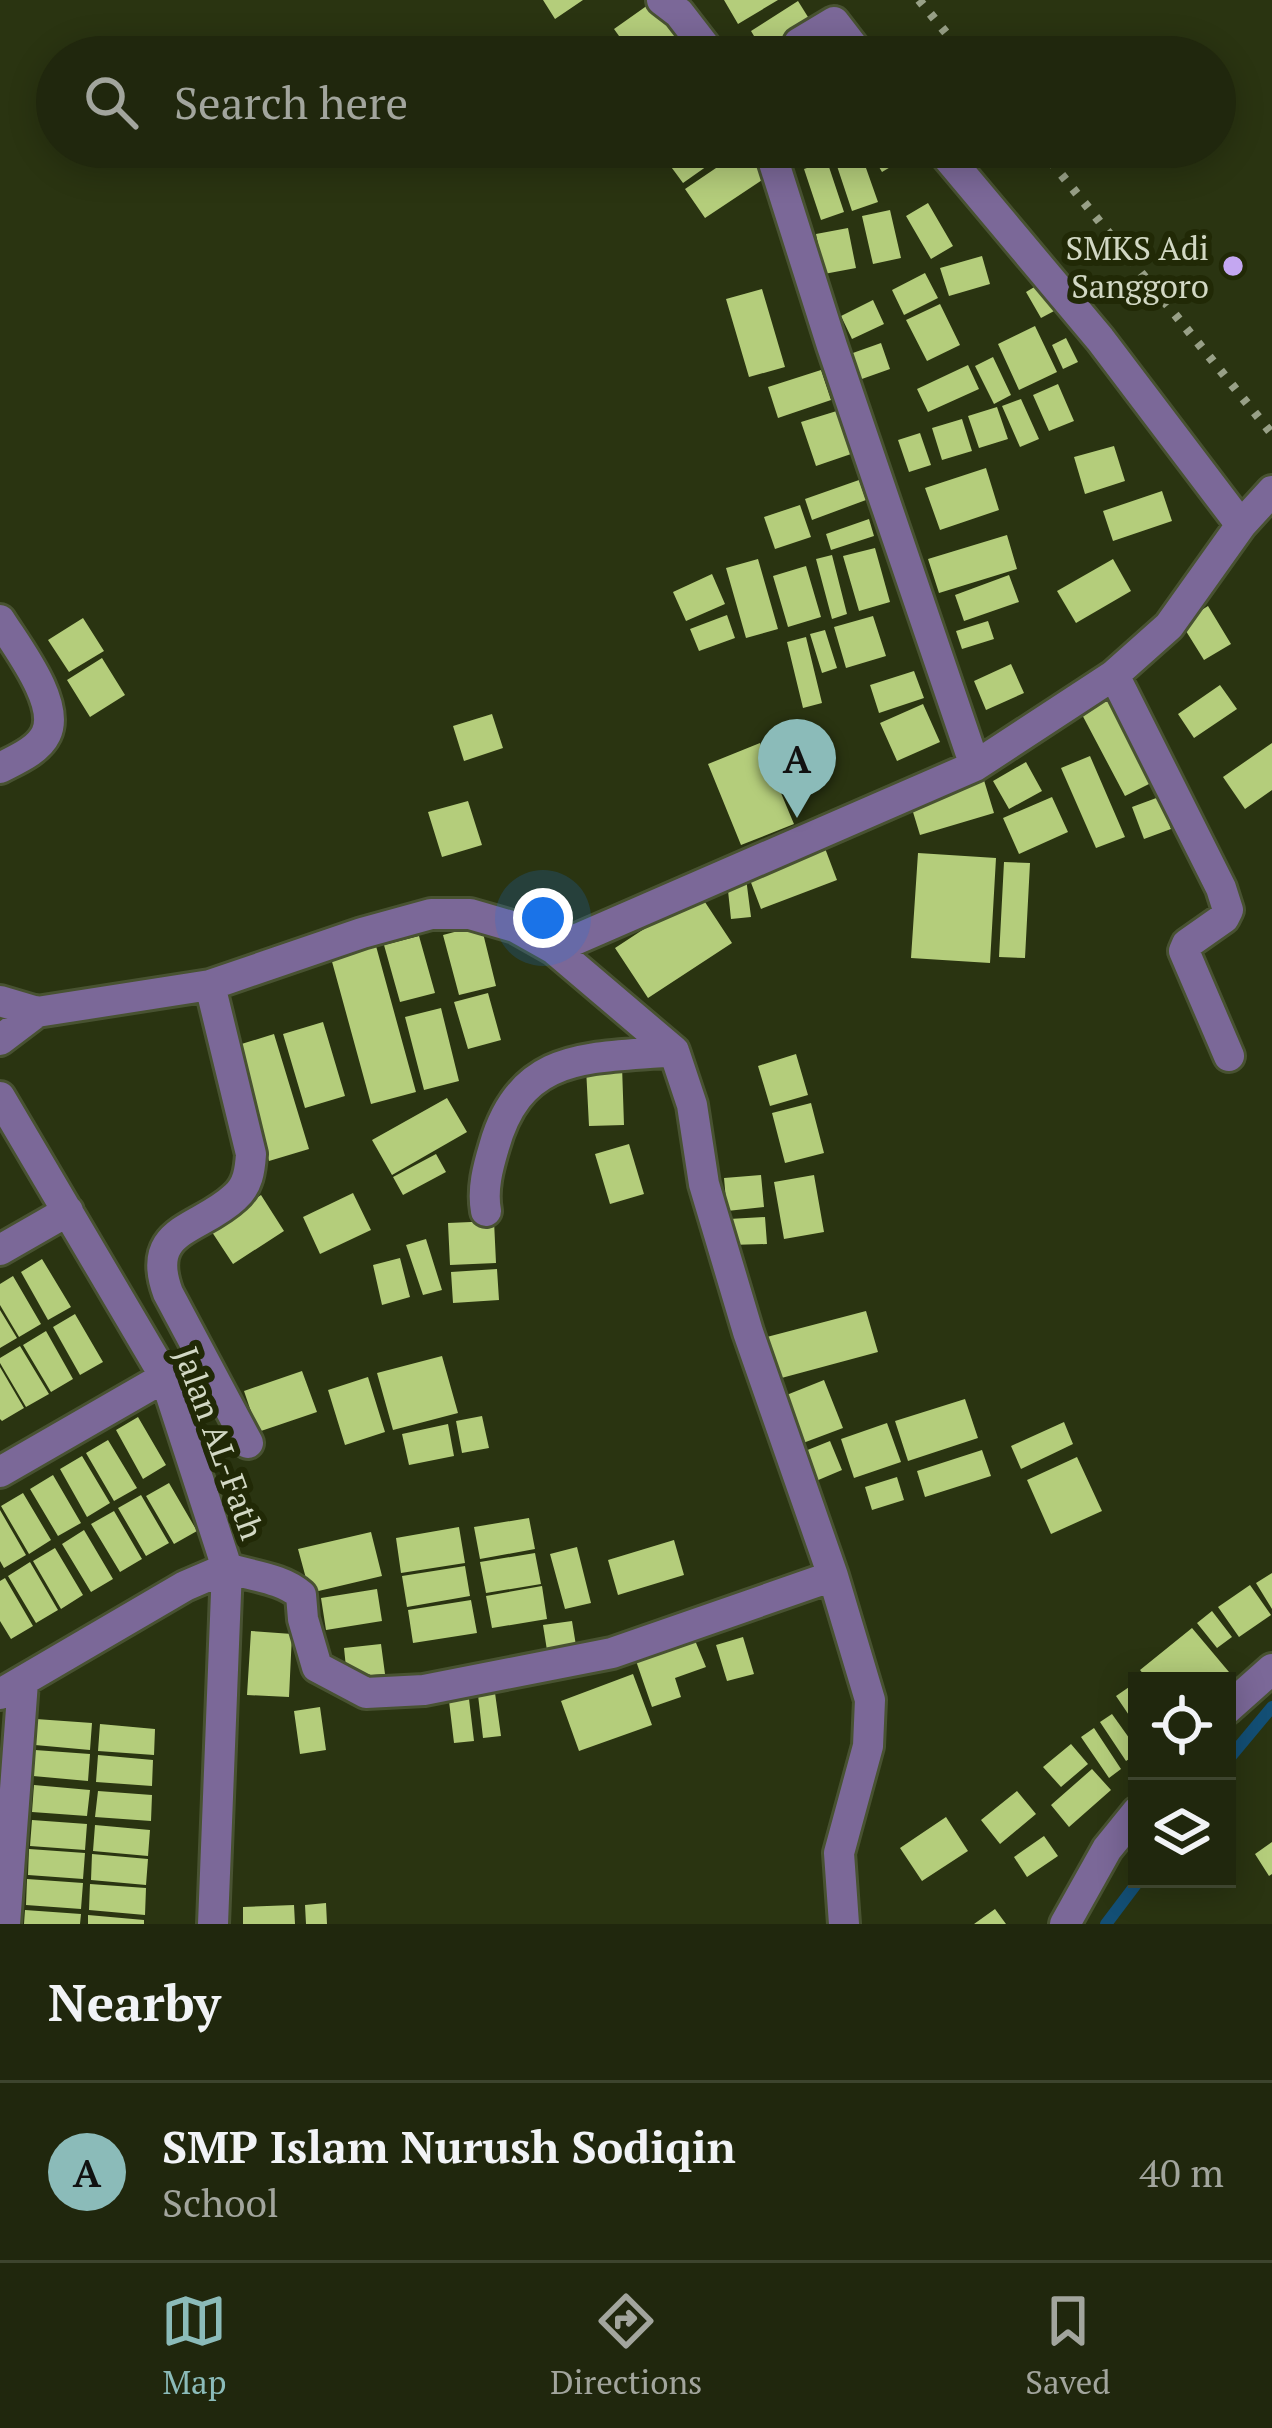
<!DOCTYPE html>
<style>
:root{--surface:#20270d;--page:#2d331b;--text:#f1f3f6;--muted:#a2a59d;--line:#3d442e;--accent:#8bbbb9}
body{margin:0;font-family:"PT Serif",serif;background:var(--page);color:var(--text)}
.controls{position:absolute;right:36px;bottom:36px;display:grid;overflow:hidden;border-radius:0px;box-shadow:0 6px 30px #0003}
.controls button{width:108px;height:108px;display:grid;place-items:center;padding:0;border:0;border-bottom:3px solid var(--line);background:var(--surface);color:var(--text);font:60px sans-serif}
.you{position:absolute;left:543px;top:918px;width:42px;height:42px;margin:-30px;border:9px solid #fff;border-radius:50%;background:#1a73e8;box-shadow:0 0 0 18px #1a73e833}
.badge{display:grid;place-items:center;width:78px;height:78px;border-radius:50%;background:var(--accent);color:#111;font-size:39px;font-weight:700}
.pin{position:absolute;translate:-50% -99px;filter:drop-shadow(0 3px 6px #0008)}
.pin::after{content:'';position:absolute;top:63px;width:42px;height:36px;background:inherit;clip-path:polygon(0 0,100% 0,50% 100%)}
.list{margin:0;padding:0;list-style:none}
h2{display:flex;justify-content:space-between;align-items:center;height:156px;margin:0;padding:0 48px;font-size:51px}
h2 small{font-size:39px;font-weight:400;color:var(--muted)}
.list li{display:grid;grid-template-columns:78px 1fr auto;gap:36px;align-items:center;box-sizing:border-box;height:180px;padding:0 48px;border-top:3px solid var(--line)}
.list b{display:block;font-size:45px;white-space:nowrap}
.list p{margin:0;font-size:39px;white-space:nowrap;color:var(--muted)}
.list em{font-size:39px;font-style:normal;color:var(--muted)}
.icon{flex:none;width:66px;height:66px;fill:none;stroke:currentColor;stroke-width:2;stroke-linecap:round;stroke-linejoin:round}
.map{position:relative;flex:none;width:1272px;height:1924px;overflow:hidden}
.search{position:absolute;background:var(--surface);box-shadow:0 6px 30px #0003;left:36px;right:36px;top:36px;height:132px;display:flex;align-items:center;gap:30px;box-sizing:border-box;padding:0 42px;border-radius:66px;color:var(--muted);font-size:45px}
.sheet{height:336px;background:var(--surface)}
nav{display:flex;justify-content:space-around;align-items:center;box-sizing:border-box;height:168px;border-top:3px solid var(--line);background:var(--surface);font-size:33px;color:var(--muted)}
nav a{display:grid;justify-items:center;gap:6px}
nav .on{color:var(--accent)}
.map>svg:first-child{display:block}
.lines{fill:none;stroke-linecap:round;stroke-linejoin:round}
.stream{stroke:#134f75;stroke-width:12}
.building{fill:#b4cd7b}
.minor-casing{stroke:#485231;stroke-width:36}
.minor{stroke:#7b6898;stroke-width:30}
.rail{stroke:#98a087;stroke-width:9;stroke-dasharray:6 12;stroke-linecap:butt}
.poi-dot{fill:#c4a7f1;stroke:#212906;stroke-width:4.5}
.labels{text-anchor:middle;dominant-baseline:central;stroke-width:12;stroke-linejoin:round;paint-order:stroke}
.poi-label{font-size:33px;fill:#d2d8c4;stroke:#212906;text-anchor:end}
.street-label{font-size:33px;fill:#d2d8c4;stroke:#212906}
</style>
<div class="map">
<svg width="1272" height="1924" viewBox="0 0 1272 1924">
<rect width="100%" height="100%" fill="#2a3411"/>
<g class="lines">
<path class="stream" d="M1227,1761L1272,1707
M1106,1924L1140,1879"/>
</g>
<path class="building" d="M543,0H583L555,19Z
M655,0L695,55L691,57H634L614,29Z
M724,0H778L738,24Z
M798,1L813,25L766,56L751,31Z
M693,147H734L683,183L669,164Z
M747,147H753L771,174L705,218L685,189Z
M867,147H924L882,172Z
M860,151L878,202L852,211L835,160Z
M827,161L844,212L821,220L804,169Z
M928,203L953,246L931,259L906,216Z
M890,210L901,258L873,264L862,216Z
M848,228L856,268L824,274L816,234Z
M982,256L990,284L949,296L940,268Z
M925,273L938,298L904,315L892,290Z
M1041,283L1056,310L1041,318L1026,292Z
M762,289L785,367L749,377L726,299Z
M873,300L884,324L852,339L841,316Z
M940,304L960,345L927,361L906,320Z
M1035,326L1057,372L1019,390L998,344Z
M1066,338L1078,362L1063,369L1052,345Z
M881,343L890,369L859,380L850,354Z
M993,357L1011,395L994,404L975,366Z
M968,365L979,389L928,412L917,389Z
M821,370L831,400L778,418L768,387Z
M1058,384L1074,421L1049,431L1033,395Z
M1021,399L1039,439L1020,447L1002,406Z
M997,407L1008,439L979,448L968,416Z
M840,410L854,453L816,466L801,422Z
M962,419L972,451L942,460L932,428Z
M920,433L931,465L909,472L898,440Z
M1114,446L1125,481L1085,494L1074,457Z
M986,468L999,510L940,530L925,488Z
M859,480L866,500L812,520L805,499Z
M1162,491L1172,521L1113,541L1103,511Z
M800,505L811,537L775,549L764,517Z
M869,519L874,536L831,550L826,534Z
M1007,535L1017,569L939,593L928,559Z
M875,548L890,602L859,611L843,556Z
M832,555L847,614L832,619L816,559Z
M758,559L778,629L746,638L726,568Z
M1113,559L1131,591L1076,623L1057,591Z
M806,566L821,617L788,627L773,576Z
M712,574L725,604L686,621L673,592Z
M1009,575L1019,602L964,621L955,595Z
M1208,606L1231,644L1204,660L1181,623Z
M727,615L735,638L699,651L690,629Z
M873,616L886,656L846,668L834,627Z
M83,618L104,651L69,672L48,640Z
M988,621L994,639L962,649L956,631Z
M825,630L837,668L822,673L810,634Z
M806,637L822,703L803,708L787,642Z
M102,658L125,695L90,717L67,680Z
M1011,664L1024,693L986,710L974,681Z
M914,671L924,698L879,713L870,685Z
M1220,685L1237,709L1194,738L1178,714Z
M1111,690L1157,780L1125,796L1078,707Z
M923,704L940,742L897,761L880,723Z
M492,714L503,748L464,761L453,726Z
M760,743L794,824L741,845L708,764Z
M1272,743V790L1245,809L1223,777Z
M1090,756L1125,837L1096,848L1061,768Z
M1026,762L1042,791L1009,809L993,781Z
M983,777L994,813L920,835L909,799Z
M1052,797L1068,832L1019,854L1003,818Z
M1159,797L1171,829L1144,839L1132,807Z
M468,801L482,845L442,857L428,812Z
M823,843L837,880L761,909L747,872Z
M918,853L996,858L990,963L911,958Z
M1004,862L1030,863L1025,958L999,957Z
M746,878L751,917L731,919L727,881Z
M699,893L732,943L648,998L615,948Z
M481,925L496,986L459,995L443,935Z
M419,936L435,993L400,1002L384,945Z
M376,946L416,1092L371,1104L331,958Z
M488,993L501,1040L468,1049L454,1002Z
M441,1008L459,1081L424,1090L405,1017Z
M323,1022L345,1096L305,1108L283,1034Z
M274,1034L309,1149L269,1161L235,1046Z
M796,1054L808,1095L770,1106L758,1066Z
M622,1066L624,1125L589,1126L586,1068Z
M447,1098L467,1132L392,1175L372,1140Z
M811,1103L824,1153L785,1163L772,1113Z
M629,1144L644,1194L610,1204L595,1154Z
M436,1154L446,1172L403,1195L393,1177Z
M761,1175L764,1207L727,1211L724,1178Z
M814,1175L824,1232L784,1239L774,1182Z
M353,1193L371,1230L320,1254L303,1217Z
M261,1195L284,1231L233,1264L210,1229Z
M765,1217L767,1244L730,1245L729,1219Z
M494,1221L496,1263L450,1265L448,1223Z
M426,1239L442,1290L423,1295L406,1245Z
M400,1258L410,1297L382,1305L373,1265Z
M42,1259L71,1307L48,1320L21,1272Z
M497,1269L499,1300L453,1303L451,1272Z
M13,1276L41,1324L19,1337L0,1305V1284Z
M0,1310L17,1338L0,1348Z
M866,1311L878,1352L774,1380L763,1338Z
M75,1314L103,1362L80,1375L53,1327Z
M46,1331L73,1379L51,1392L23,1345Z
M20,1346L49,1394L26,1407L0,1363V1358Z
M442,1356L458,1413L393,1430L377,1373Z
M0,1367L24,1408L2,1421L0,1419Z
M302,1371L317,1412L258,1432L244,1391Z
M368,1377L385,1432L345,1445L328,1390Z
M824,1380L843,1428L803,1443L784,1396Z
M965,1399L978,1438L908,1461L895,1421Z
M482,1416L489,1448L462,1453L456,1421Z
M138,1417L166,1465L143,1479L116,1430Z
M1064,1422L1073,1444L1021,1469L1011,1446Z
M887,1423L901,1462L854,1478L841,1439Z
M448,1424L454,1456L409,1465L402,1434Z
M108,1440L137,1488L114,1501L86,1453Z
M830,1441L842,1470L816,1481L805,1451Z
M982,1450L991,1476L925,1497L917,1471Z
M82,1456L110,1503L87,1517L60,1469Z
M1077,1457L1102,1511L1051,1534L1027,1480Z
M53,1475L81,1523L58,1536L30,1489Z
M897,1477L904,1500L872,1510L865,1487Z
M169,1483L197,1531L174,1544L146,1496Z
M23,1493L51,1540L29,1554L1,1506Z
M141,1495L169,1543L146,1556L118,1508Z
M0,1510L26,1555L4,1568L0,1561Z
M114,1511L142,1559L120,1572L91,1524Z
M529,1518L535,1549L480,1559L474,1527Z
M459,1527L465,1563L401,1573L396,1538Z
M84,1530L113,1579L91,1592L62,1544Z
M371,1532L382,1576L310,1593L298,1549Z
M674,1540L684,1575L618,1595L608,1560Z
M577,1547L591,1603L565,1609L550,1554Z
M55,1548L83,1595L61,1609L33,1561Z
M535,1553L541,1584L486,1593L480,1562Z
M30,1562L58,1610L36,1623L8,1576Z
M465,1566L470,1596L407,1607L402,1576Z
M1272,1573V1609L1256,1583Z
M5,1578L33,1626L11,1639L0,1621V1581Z
M1250,1585L1271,1615L1239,1637L1218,1607Z
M542,1586L547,1619L492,1628L486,1596Z
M377,1589L382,1621L326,1630L321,1598Z
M471,1600L477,1633L413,1643L408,1610Z
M1212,1611L1232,1637L1217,1648L1197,1623Z
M572,1621L578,1658L549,1663L543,1625Z
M1192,1628L1229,1672L1218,1681H1149L1140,1670Z
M251,1631L292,1634L289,1697L247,1695Z
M743,1637L754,1674L727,1681L716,1645Z
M694,1638L706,1667L675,1678L681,1697L652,1707L635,1658Z
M381,1644L385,1674L347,1677L344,1648Z
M633,1674L652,1725L579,1751L561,1701Z
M1132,1685L1137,1692V1727L1116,1696Z
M495,1693L501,1736L483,1738L478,1695Z
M469,1699L474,1741L454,1743L449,1701Z
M320,1707L326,1750L300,1754L294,1711Z
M1112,1714L1137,1749V1754L1126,1761L1100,1722Z
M36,1719L92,1723L90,1750L35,1745Z
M100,1724L155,1729L154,1755L98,1751Z
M1094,1728L1121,1769L1109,1778L1081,1737Z
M1071,1744L1088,1764L1061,1787L1043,1767Z
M35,1750L90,1754L88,1781L33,1776Z
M98,1755L153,1760L152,1786L96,1782Z
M1092,1769L1111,1790L1069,1827L1051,1805Z
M34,1785L90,1790L87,1816L32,1812Z
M98,1791L152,1795L151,1821L95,1817Z
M1017,1791L1036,1814L1000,1844L981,1820Z
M946,1817L968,1851L922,1881L900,1848Z
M32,1820L87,1824L85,1850L30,1846Z
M95,1825L150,1830L148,1856L93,1851Z
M1044,1836L1058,1856L1027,1877L1014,1857Z
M1272,1842V1874L1269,1876L1255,1854Z
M29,1849L85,1853L83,1879L28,1875Z
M92,1854L148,1859L146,1885L91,1880Z
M27,1879L83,1883L81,1909L26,1905Z
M90,1884L146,1888L145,1915L89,1910Z
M326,1903L327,1924H306L305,1905Z
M294,1905L295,1924H243V1907Z
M995,1909L1006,1924H974Z
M25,1910L81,1914L80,1924H24Z
M88,1915L144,1920V1924H88Z"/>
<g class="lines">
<g class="minor-casing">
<path id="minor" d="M662,0L679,13L713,57
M799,43L834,22L861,57
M769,147L832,346L975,766
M939,147L1100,339L1241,525
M0,620C16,646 61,703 46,734C38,751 15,760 0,768
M1114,675L1221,888L1228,910L1224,918L1187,944L1184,951L1229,1056
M554,949L975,766L1114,675L1169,626L1241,525L1272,491
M210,985L251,1154C250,1170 248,1186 235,1197C199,1231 144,1228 168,1293L248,1443
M0,1001L37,1012
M0,1040L37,1012L210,985L362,933L431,914H470L515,927L554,949L674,1051L692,1105L704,1184L748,1332L833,1576L870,1700L868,1746L839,1853L844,1924
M0,1097L165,1377L227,1568L213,1924
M486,1211C482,1189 488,1167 494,1147C521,1050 590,1059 674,1051
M0,1250L68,1211
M0,1472L165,1377
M0,1694L185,1586L227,1568C251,1576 282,1578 301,1595L303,1619L317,1667L366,1693L424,1690L612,1653L833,1576
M1227,1709L1272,1669
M5,1924L23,1682
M1065,1924L1107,1849L1137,1812"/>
</g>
<use href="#minor" class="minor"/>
<path class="rail" d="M919,0L966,57
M1039,147L1272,434"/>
</g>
<circle class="poi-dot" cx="1233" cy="266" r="12"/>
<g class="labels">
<g class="poi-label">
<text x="1209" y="247">SMKS Adi<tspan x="1209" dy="38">Sanggoro</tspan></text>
</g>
<g class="street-label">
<text transform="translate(220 1443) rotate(70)">Jalan AL-Fath</text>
</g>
</g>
</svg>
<div class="controls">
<button><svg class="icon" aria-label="locate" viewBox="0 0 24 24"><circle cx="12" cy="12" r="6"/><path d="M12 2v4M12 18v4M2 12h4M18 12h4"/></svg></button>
<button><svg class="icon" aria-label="layers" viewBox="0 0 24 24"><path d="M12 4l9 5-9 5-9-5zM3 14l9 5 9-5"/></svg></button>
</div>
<div class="you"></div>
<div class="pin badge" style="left:797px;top:818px">A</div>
<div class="search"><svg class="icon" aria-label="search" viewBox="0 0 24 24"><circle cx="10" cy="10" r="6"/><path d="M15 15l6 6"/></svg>Search here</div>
</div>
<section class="sheet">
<h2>Nearby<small></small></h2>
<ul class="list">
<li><span class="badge">A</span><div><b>SMP Islam Nurush Sodiqin</b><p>School</p></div><em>40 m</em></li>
</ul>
</section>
<nav>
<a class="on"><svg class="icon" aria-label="map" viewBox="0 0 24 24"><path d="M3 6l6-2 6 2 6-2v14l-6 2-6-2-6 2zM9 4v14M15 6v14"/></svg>Map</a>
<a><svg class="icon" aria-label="directions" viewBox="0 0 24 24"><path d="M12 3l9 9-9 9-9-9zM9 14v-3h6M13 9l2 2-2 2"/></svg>Directions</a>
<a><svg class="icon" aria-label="saved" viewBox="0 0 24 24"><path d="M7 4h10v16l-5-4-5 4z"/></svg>Saved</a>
</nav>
